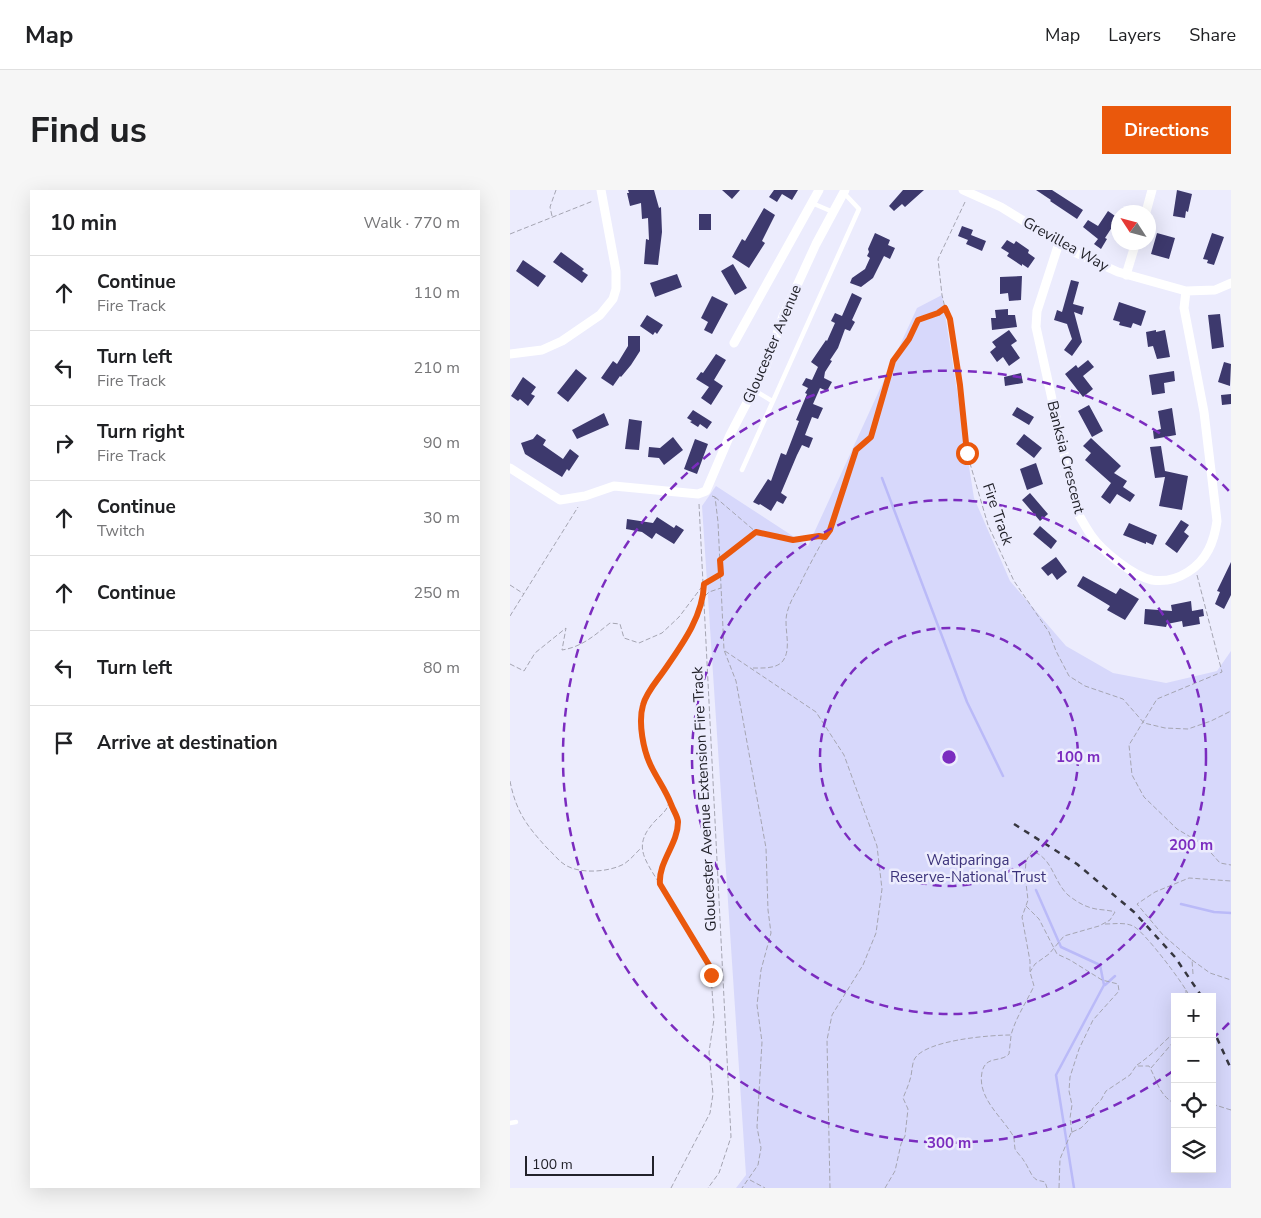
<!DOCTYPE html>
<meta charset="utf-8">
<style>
:root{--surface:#fff;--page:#f6f6f6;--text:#202124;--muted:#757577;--line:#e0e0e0;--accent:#ea580c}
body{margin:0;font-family:"Nunito Sans",sans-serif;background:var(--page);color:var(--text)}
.controls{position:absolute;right:15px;bottom:15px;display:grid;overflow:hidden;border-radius:0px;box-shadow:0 5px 20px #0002}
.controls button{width:45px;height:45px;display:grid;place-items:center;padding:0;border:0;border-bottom:1px solid var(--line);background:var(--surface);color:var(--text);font:25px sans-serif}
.compass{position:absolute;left:601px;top:15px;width:45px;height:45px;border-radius:50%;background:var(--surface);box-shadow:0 5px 20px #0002;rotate:306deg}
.scale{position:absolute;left:15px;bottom:12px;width:129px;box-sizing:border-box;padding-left:5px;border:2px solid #22222a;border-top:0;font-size:14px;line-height:18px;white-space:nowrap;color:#22222a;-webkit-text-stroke:4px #ececfd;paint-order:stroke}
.stop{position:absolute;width:15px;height:15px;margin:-11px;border:4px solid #ea580c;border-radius:50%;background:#fff}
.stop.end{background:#ea580c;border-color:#fff;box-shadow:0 1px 5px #0008}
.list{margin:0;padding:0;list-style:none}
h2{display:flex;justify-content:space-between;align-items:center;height:65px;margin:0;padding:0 20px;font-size:21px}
h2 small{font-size:16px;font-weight:400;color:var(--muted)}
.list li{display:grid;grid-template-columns:32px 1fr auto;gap:15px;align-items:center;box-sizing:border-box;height:75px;padding:0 20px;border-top:1px solid var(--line)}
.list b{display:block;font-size:19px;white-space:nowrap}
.list p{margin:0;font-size:16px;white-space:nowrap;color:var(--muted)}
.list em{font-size:16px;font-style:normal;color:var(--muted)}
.icon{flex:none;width:28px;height:28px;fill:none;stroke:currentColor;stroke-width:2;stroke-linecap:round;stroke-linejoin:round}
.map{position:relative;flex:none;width:721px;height:998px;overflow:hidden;border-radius:0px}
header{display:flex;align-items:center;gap:30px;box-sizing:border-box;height:70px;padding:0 25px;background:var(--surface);border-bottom:1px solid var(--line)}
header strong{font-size:24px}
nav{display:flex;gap:28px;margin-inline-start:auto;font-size:18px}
.intro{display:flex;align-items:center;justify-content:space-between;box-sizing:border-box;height:120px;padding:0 30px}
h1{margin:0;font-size:35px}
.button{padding:12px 22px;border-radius:0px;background:var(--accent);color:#fff;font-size:18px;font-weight:700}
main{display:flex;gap:30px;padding:0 30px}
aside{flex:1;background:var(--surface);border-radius:0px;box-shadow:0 5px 20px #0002}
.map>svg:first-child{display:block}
.green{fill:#d7d8fb;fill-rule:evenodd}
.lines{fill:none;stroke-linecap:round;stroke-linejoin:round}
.stream{stroke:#babaf8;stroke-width:2.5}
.building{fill:#3d396d}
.path{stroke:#a5a5b2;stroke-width:1;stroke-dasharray:5 2.5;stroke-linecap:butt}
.service{stroke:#fff;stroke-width:4.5}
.minor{stroke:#fff;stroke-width:9}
.rail{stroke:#373740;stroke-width:2.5;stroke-dasharray:6 6;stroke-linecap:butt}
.route{stroke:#ea580c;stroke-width:6}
.ring{fill:none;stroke:#7b2cbf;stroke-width:2.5;stroke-dasharray:9 6}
.labels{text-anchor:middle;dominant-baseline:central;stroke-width:5;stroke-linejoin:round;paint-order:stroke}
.street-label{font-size:15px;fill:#22222a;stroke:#ececfd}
.park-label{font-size:15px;fill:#3b327a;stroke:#ececfd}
.centre{fill:#7b2cbf;stroke:#ececfd;stroke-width:2.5}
.ring-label{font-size:15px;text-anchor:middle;font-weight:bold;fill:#7b2cbf;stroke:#ececfd;stroke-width:5;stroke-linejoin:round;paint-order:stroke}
</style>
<header>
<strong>Map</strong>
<nav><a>Map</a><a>Layers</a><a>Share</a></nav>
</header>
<div class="intro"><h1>Find us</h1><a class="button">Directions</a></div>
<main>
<aside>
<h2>10 min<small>Walk · 770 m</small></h2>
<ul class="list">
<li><svg class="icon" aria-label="ahead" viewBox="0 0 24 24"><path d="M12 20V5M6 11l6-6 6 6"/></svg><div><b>Continue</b><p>Fire Track</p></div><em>110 m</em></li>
<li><svg class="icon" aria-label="left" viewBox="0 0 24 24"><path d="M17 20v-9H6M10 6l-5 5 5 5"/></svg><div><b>Turn left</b><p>Fire Track</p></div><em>210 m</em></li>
<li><svg class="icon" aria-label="right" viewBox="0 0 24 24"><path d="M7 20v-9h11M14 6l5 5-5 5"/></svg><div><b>Turn right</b><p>Fire Track</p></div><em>90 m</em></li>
<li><svg class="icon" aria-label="ahead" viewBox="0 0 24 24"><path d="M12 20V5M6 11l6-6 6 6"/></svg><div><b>Continue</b><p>Twitch</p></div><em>30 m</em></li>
<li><svg class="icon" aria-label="ahead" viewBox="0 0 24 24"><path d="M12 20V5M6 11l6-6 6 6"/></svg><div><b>Continue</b></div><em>250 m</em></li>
<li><svg class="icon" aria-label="left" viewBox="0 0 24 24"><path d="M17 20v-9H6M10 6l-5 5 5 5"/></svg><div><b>Turn left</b></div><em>80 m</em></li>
<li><svg class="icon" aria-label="arrive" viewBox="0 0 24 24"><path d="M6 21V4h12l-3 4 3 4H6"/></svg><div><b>Arrive at destination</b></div></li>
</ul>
</aside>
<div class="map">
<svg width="721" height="998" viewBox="0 0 721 998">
<rect width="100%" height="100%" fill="#ececfd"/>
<path class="green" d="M432,105L464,308L500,391L556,456L603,483L656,493L707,481L721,461V998H226L236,985L192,316L206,296L298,356L407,118ZM665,807H702V979H665Z"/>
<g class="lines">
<path class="stream" d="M372,288L457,512L493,586
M526,700L551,757L590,775L594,795L546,885L564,998
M671,714L704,722L721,723
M595,795L605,786"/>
</g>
<path class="building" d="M118,0H144L149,18L151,17L152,42L148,75L134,74L136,49L139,50L138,28L132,29L131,13L120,16L117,3H119Z
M212,0H230L222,9Z
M264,0H288L282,10L272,4L267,12L259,7Z
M393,0H414L395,17L392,14L384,21L379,16Z
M526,0H542L573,20L567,29L540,11L541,10Z
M667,0L682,4L678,22L676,21L675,28L663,26Z
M254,18L265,25L252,51L255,53L239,78L222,67L232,49L235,51Z
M598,21L608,28L595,48L597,49L591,59L584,54L588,49L573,37L578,30L588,36Z
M189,24H201V40H189Z
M452,36L463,40L461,45L476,51L472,61L456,54L458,50L448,46Z
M365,43L380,50L378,55L385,58L380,69L374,66L363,88L351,97L340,93L342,88L355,79L360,68L357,66L359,62L358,59Z
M647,43L665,48L659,69L641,64Z
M702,43L714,47L704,75L697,73L698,70L693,69Z
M497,50L504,54L506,51L519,60L518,63L525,68L518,78L512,74V76L497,66L499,63L491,58Z
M51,62L74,79L72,81L78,85L72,93L43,72Z
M13,70L36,86L28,97L6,81Z
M223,74L237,98L225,105L211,81Z
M167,84L172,97L145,107L140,93Z
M512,86L511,110L499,111L498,103L490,104V87Z
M561,90L569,92L563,114L574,117L572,125L564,122L572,152L562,166L554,160L562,149L557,134L544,130L547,120L552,122Z
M342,103L352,108L342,130L345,132L340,141L335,139L328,158L320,170L322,171L315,182L314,188L322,192L317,201L310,198L303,214L313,218L308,229L302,227L295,245L303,248L299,258L292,255L287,265L271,303L277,307L273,314L267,311L261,321L250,314L249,315L243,312L258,289L261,291L271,263L276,265L289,231L286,230L297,204L295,203L298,198L292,195L296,188L302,190L308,177L301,172L316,150L317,151L325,133L321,131L325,123L332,126Z
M202,106L218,114L202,144L194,140L198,132L191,128Z
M609,112L636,121L631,136L623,133L621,138L609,135L610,132L603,130Z
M498,119V125H505L507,137L482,140L481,128H486L485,120Z
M710,124L714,157L702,159L698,125Z
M137,125L153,135L147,144L145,142L143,145L130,136Z
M499,140L507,151L501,155L510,168L499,176L493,167L487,172L480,162L486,157L482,152Z
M646,140V142L655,140L660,167L647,169L643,156L638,157L636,142Z
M118,146H130V161L121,175L111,187L110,186L103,196L91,188L103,171L107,174L118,156Z
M206,164L216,170L204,190L213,196L201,215L191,208L199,197L186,189L191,182L193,183Z
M578,170L584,177L573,186L583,199L573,207L555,184L566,175L568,178Z
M714,172L721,174L720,196L708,192Z
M66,179L77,188L58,212L47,203Z
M664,181L665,191L654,193L655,203L642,205L639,185Z
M511,183L513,193L495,196L494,187Z
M13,187L26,197L21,204L25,206L18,216L10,209L8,211L1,206Z
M721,204V214L712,215L711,205Z
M579,215L593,241L582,247L568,221Z
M507,217L524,227L519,235L502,225Z
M662,218L666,245L644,249L643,241L651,239L648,221Z
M183,220L202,232L197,239L190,234L188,237L180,232L182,231L177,228Z
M94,223L99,235L67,249L62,240Z
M119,229L132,231L129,260L115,259Z
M27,244L36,250L33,255L53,269L60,259L69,266L59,281L57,279L52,287L15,264L11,253L23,249Z
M514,244L532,258L524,268L506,254Z
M163,247L173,260L154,275L149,268L138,267L139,257L150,258Z
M581,248L611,276L604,283L617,291L613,297L625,305L620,312L607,304L600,314L591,307L601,293L575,270L581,263L573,256Z
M185,249L198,254L187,284L174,279Z
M651,256L655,281L678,286L672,320L649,316L655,287L645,288L640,257Z
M526,273L533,294L517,300L510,279Z
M520,303L538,324L530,331L512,310Z
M147,327L164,338L166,335L174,340L164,354L146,343L142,349L132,342L116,339L117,329L143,333Z
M671,330L679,335L674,342L679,346L667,363L655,354Z
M619,333L647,345L643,355L636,352V354L613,345Z
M530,336L547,351L541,359L523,344Z
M546,367L557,382L547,390L542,383L538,386L531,378Z
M721,372V405L714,419L705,414L710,402L707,401Z
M573,386L606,404L610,398L629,409L615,430L597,420L600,416L567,396Z
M681,411L682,421L693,419L694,426L689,427L690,434L673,437L672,431L657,434L656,437L634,434L635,419L662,421L661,415Z"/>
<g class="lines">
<path class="path" d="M455,12L428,69L432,105L435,118L440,129L450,195L457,263L478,335L504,391L539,442L546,461L559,486L575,496L613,509L634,533L655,538L678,539L701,531L721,521
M42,26L40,17L46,0
M0,44L83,11
M202,306L205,307L208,332L214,460L226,491L256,658L258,720L261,743L251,780L247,815L252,852L247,937L251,958L248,975L232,998
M205,307L246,342
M189,314L221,947L209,983L198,998
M211,369L246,342L283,350L309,346L315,347L320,340L346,260L361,247L383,171L399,149L408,130L428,123L433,119
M687,385L712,482L647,509L619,555L622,585L634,607L667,639L694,655L710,673L721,675
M0,395L14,404
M195,406L199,402L211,398
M0,426L68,317
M215,461L306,522L334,565L367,656L372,699L366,743L353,775L322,825L317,850L320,998
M0,474L14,481L25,463L56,438L52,460C72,457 85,445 100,433L110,434L114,448L129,453L152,443L169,427L194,394L210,384
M243,478C252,478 265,479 272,472C283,459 273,438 277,423C280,410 288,400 293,388C300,374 307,361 315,347
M0,591C6,622 17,636 37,658C44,664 49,672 57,676C72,684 99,682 114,674C120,670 126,663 131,658
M149,693C134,668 122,655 146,630C152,624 158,620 159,611
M516,716L529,729L547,764L560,770L592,790L608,794L609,801L583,830L569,859L560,887L559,901L562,915L560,928L562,943
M595,734C605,734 614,732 623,736C634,741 674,794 680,807
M682,770L700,783L721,790
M683,784L682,770L653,745L627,714L645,702L679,688L721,691
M676,800V807
M501,846L499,864C490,873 476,865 472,882C467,907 490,925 502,944C505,948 504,953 505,959C507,963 512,967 514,971C518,976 521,987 527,990C530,991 532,991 535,992L537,998
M627,875C641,866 652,853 665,842
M641,878L665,850
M702,914L721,920
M562,942L571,938L580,929V924L583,918L591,910L596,901L620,885L626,876H639C648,892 648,904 665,914
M240,990L255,998
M161,998L200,923L203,904L199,862L204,829L201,785L199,775L150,694L149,684L164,649L168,631L157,602L141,576L133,547L130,528L133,513L140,499L177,449L193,410
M375,998L385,981L391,954L395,946L398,919L393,908C396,901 399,894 401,886C402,881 402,875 404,870C413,850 481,845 501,845C506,827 516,813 524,796L520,782V771L512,727L518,710L515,685L516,671L522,661C543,668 543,691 558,705C567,712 575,717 586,719C592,720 599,720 605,722L600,730L589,736L554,746L539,764L525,774L520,782
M549,998L550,969L561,943"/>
<path class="service" d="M302,13L323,22
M244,200L262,211
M232,280L349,19L334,3
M0,933L6,932"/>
<path class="minor" d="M453,0L491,17L566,63L608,82L676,101L705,100L721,93
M636,22L642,0
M549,53L527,121L526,137L567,322C572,330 576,338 581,345C592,361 623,386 642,390C655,392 667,389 678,382C697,370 704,352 707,331L694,222L674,118L676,101
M616,85L626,52
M224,153L309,0
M0,164L32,160L52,151L90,125L103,109L106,99V81L91,0
M0,278L50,310L75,306L104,296L188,304L196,301L220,245L256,176L273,126L306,54L335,0"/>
<path class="rail" d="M504,634L567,674L624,722L665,767L692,807
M702,837L721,879"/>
</g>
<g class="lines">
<path class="route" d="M201,785L199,775L150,694C148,672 168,654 168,632C168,627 163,620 161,614C156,601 148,590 142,578C133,561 128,532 133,515C136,503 146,492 153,482C171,456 193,427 194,394L211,384L210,370L246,342L283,350L309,346L315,347L320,340L346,260L361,247L383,171L399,149L408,130L428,123L435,118L440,129L450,195L457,263"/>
</g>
<g class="ring">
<circle cx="439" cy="567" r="129"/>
<circle cx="439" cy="567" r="257"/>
<path d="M719 833A386 386 0 0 1 702 849M663 881A386 386 0 1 1 719 301"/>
</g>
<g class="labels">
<g class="street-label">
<text transform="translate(556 54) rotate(29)">Grevillea Way</text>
<text transform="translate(262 154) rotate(-67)">Gloucester Avenue</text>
<text transform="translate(556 267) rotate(76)">Banksia Crescent</text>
<text transform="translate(488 324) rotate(71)">Fire Track</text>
<text transform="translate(194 609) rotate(-93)">Gloucester Avenue Extension Fire Track</text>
</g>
<g class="park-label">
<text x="458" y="670">Watiparinga<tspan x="458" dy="17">Reserve-National Trust</tspan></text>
</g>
</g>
<circle cx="439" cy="567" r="8" class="centre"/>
<g class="ring-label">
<text x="568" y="572">100 m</text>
<text x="681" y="660">200 m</text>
<text x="439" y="958">300 m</text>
</g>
</svg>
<div class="controls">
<button>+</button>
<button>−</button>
<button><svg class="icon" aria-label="locate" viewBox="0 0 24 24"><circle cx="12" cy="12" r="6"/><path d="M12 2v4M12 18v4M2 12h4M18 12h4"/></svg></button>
<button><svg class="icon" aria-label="layers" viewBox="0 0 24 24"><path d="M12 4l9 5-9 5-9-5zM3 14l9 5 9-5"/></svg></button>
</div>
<svg class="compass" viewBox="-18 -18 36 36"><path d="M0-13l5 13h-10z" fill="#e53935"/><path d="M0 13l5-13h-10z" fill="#757577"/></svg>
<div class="scale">100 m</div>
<div class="stop" style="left:457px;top:263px"></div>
<div class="stop end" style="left:201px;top:785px"></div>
</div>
</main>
